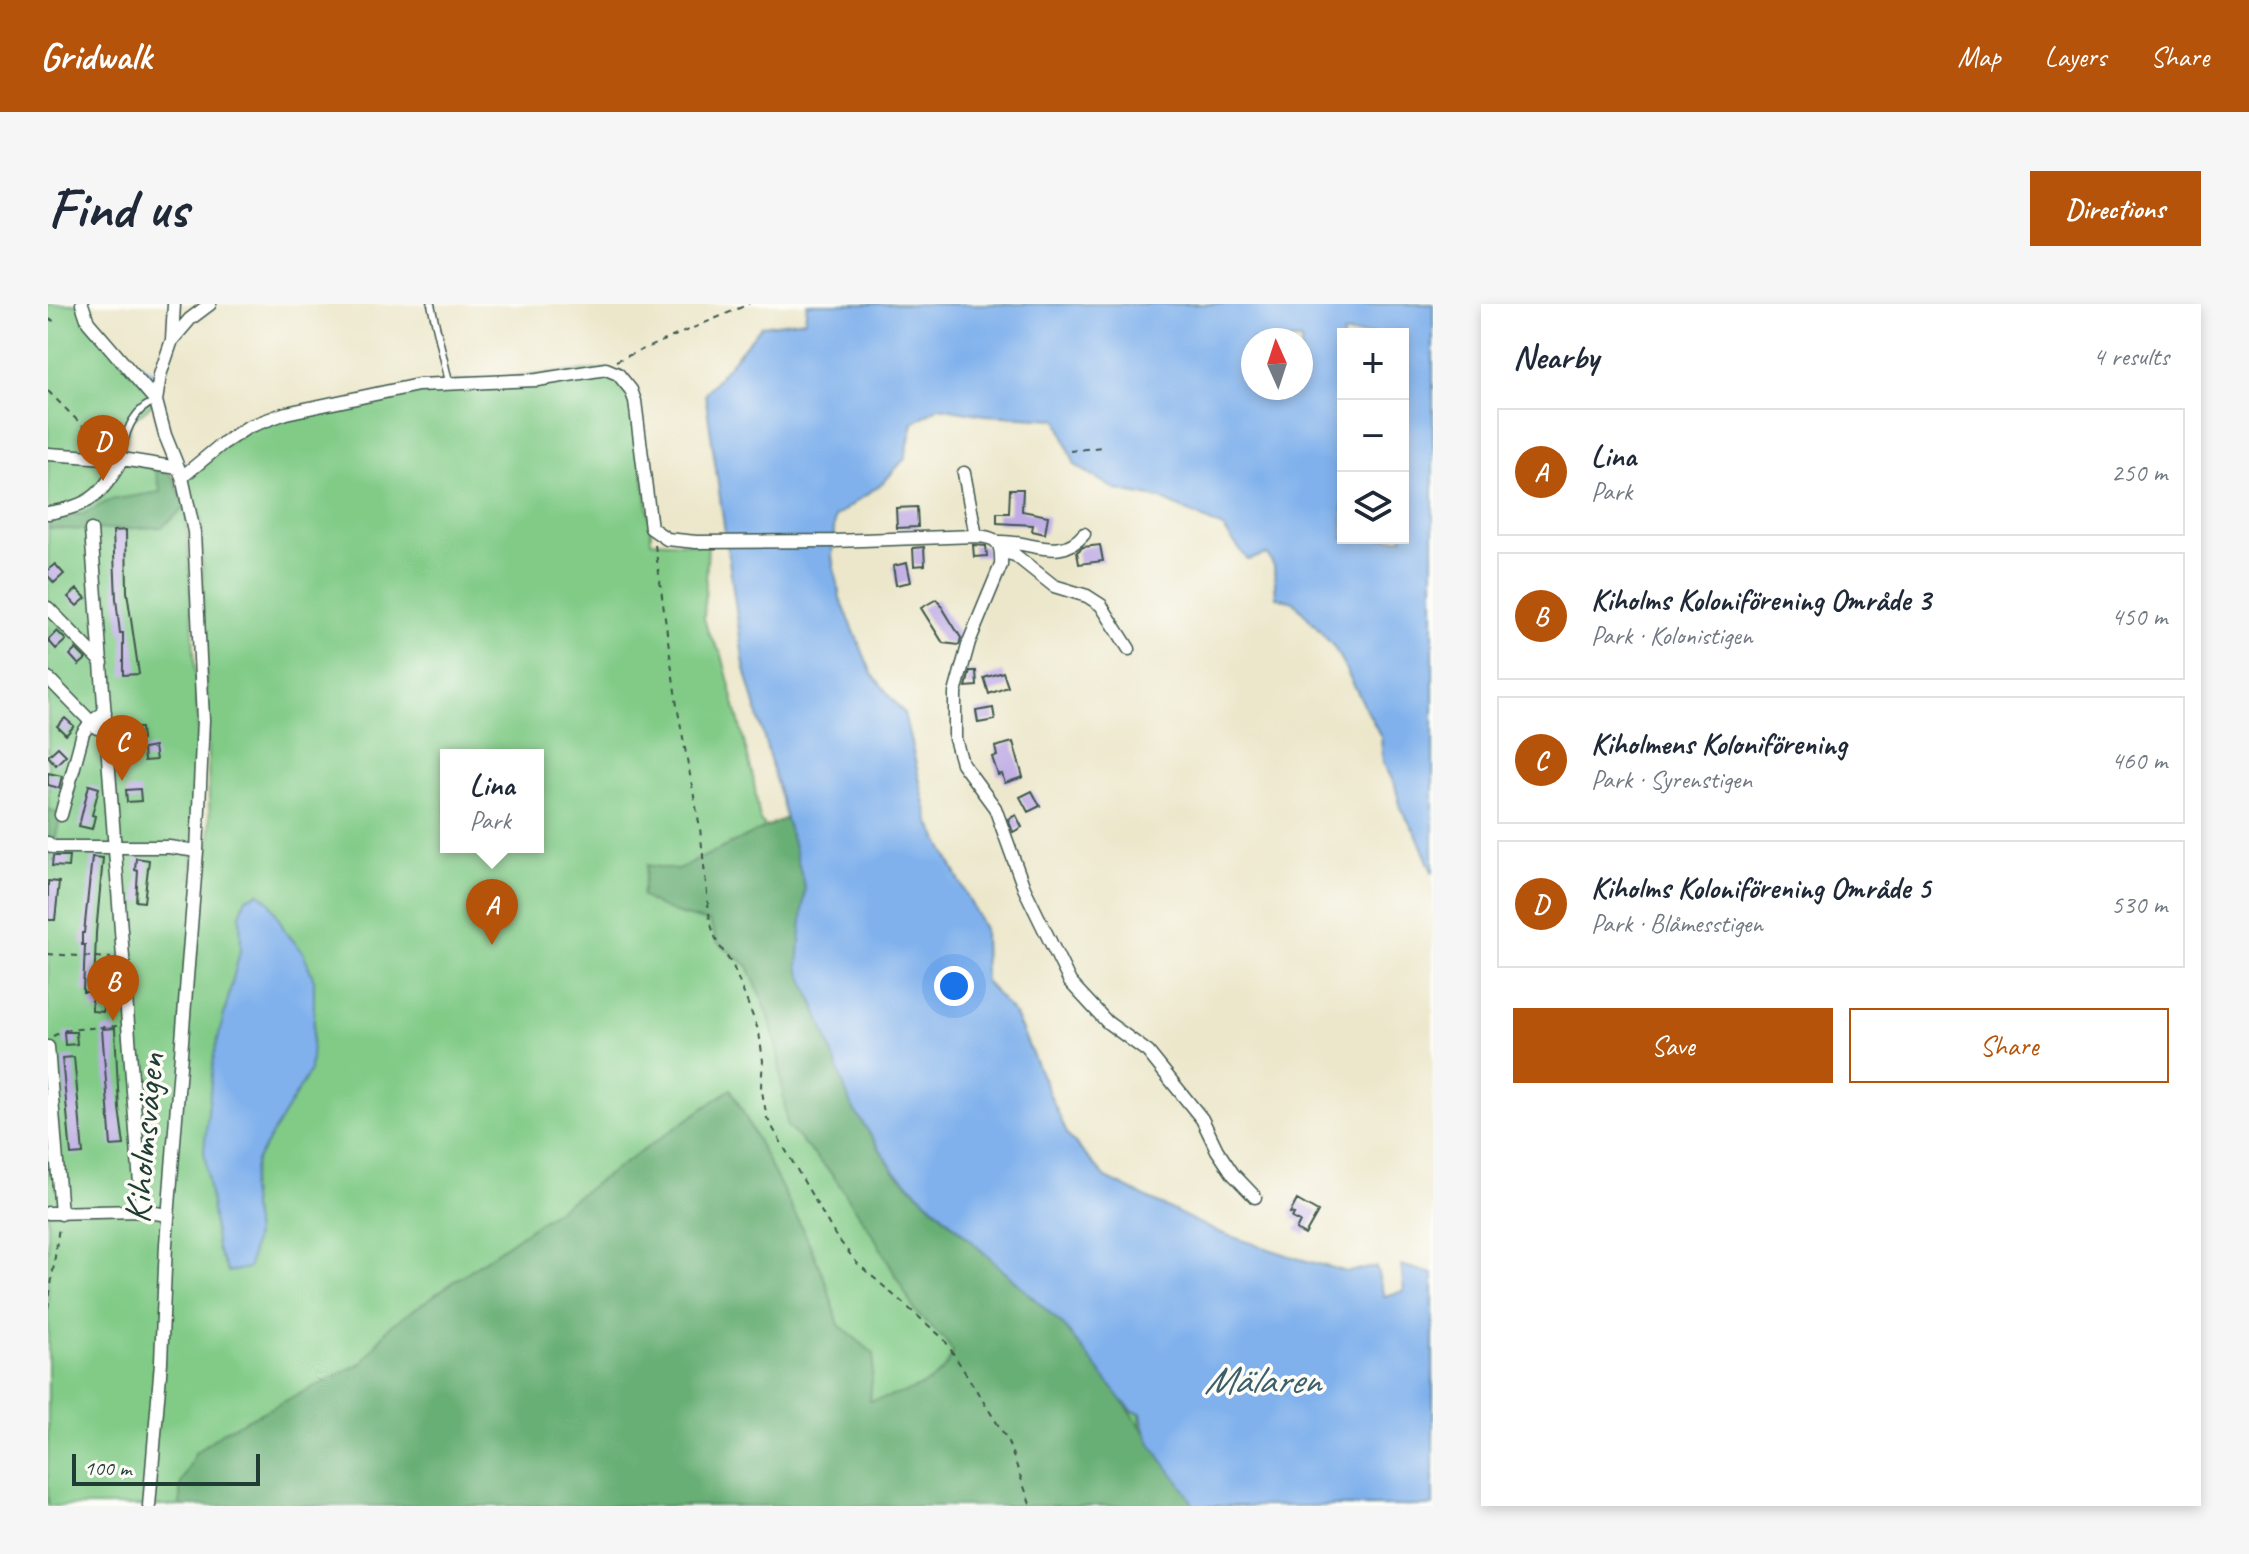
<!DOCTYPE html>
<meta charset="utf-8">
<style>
:root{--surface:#fff;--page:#f6f6f7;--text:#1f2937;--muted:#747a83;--line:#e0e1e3;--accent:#b45309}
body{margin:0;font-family:Caveat,sans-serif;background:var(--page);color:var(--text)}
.controls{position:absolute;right:24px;top:24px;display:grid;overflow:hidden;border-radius:0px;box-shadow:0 4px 12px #0003}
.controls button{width:72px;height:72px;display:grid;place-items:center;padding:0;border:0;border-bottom:2px solid var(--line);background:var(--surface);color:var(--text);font:40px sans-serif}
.compass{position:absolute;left:1193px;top:24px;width:72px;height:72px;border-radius:50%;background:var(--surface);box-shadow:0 4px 12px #0003;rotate:357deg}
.scale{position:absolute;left:24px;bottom:20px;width:188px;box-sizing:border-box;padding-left:8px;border:4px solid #1f3d34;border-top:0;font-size:22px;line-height:28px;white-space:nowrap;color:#1f3d34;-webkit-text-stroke:6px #fdfcf7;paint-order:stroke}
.you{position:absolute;left:906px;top:682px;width:28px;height:28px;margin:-20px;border:6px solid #fff;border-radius:50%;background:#1a73e8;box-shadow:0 0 0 12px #1a73e833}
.badge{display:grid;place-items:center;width:52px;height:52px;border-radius:50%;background:var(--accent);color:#fff;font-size:26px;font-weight:700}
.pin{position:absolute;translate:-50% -66px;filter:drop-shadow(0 2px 4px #0008)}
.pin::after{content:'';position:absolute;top:42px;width:28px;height:24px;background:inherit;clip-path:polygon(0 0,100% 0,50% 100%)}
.popup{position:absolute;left:392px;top:445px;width:104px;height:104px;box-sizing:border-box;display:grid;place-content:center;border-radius:0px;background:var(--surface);filter:drop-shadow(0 2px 6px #0005);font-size:26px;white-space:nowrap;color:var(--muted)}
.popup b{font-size:30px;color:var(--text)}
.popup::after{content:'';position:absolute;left:50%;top:100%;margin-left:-16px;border:16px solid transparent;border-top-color:var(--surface)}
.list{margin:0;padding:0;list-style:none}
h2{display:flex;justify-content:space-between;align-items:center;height:104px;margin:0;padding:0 32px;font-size:34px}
h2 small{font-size:26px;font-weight:400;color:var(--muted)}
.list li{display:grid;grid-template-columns:52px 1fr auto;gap:24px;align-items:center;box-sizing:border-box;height:128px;margin:0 16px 16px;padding:0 16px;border:2px solid var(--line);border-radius:0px}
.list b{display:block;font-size:30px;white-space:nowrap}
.list p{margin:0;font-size:26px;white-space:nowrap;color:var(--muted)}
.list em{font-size:26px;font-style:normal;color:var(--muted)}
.actions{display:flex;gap:16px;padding:24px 32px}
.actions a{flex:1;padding:18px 0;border:2px solid var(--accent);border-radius:0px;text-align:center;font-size:28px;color:var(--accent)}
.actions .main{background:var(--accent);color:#fff}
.icon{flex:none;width:44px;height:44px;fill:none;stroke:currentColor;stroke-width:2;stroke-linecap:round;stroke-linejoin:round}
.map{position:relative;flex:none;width:1385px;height:1202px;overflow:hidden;border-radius:0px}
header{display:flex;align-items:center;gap:48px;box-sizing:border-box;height:112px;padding:0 40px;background:var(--accent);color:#fff}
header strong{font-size:38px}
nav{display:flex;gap:44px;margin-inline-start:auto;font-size:28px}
.intro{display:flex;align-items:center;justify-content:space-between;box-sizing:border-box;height:192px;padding:0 48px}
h1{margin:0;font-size:56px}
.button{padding:20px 36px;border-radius:0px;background:var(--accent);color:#fff;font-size:28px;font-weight:700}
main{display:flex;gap:48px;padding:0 48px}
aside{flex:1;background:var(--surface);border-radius:0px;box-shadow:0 4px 12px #0003}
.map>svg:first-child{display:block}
.green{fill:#81cb87;stroke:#50845e;stroke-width:2;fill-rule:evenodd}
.forest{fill:#68af74;stroke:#447654;stroke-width:2}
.water{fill:#80b1ec;stroke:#507790;stroke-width:2;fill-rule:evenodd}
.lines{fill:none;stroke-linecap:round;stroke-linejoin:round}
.stream{stroke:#80b1ec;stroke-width:4}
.building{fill:#bface5}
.lane-casing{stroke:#3e564b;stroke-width:9}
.street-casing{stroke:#3e564b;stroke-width:15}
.path{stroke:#3e564b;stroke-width:2;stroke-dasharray:6 6;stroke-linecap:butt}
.lane{stroke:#fff;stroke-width:6}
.street{stroke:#fff;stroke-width:12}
.labels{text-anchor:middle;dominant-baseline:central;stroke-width:7;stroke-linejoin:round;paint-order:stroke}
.street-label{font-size:38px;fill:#1f3d34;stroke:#fdfcf7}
.water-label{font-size:40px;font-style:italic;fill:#3c606b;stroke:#fdfcf7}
</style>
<header>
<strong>Gridwalk</strong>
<nav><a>Map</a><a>Layers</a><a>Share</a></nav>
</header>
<div class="intro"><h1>Find us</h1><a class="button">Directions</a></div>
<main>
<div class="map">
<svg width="1385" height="1202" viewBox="0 0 1385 1202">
<rect width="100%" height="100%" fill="#fdfcf7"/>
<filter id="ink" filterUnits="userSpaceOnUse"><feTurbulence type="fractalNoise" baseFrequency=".0125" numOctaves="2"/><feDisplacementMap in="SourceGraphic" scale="16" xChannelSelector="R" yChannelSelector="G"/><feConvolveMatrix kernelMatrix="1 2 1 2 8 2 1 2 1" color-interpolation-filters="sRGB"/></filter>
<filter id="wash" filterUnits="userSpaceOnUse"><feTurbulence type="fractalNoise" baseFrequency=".006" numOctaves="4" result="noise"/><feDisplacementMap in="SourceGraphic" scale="32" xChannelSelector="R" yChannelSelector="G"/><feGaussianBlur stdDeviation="1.8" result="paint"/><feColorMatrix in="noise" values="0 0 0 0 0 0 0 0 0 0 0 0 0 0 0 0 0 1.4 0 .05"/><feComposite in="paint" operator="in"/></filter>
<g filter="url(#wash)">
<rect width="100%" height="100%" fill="#ece7cb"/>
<path class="green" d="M0,0H34L108,97L83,118L74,155L124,171L138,203L150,417L144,574L158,573L162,532L153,212L134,173L200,123L370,81L558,65L583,86L603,224V237L660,240L656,314L660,328L674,351L705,473L712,517L721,526L761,723L837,859L874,887L1072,1099L1083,1107L1092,1109C1090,1136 1126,1179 1141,1202H0ZM398,451H490V543H398Z"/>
<path class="forest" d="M107,165L124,171L138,203L114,223L39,226L0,224V212L36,210L62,196L113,188Z
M0,505L13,511L5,543L0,539Z
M738,514L757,584L750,663L769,707L803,801L846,867L1016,1022L1058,1074L1138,1185L1146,1202H132V1182L147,1149L176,1127L314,1059L342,1022L683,785L758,932L778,978L791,1021L826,1050L822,1097C854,1090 893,1083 905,1048L896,1035L868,1009L827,934L784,870L739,822L730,750L721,712L700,662L669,638L662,618C637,613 615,607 594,592L599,561L628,566Z"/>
<path class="water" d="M759,0H1385V570L1369,531L1353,505L1347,481L1335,458L1333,433L1286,343L1246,298L1228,293L1226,262L1219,250L1200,256L1175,224L1113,195L1068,186L1027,161L1009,115L937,111L891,103L865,119L857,154L836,178L787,213L784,253L792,294L824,370L856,409L881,517L936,625L937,677L967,711L1020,832L1058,874L1167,927L1248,954L1299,968L1328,963L1336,992L1356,987L1353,961L1385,970V1202H1146C1130,1169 1097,1146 1093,1109L1085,1107L1074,1096L1016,1022L846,866L803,801L769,707L750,663L757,583L696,361L657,89L714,22L757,16ZM1295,30H1355V234H1295ZM1205,36H1253V84H1205Z
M211,589L222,598L237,627L255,648L266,676V714L262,767L208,857L202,884L207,930L201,964L180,968L169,945L156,846L166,751L193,643L192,611L198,594Z"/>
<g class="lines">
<path class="stream" d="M42,10L80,52
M89,60L105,69"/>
</g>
<g id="blocks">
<path class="building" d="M962,185H975L974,207L1000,212L997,230L984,227L985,221L949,219V209H961Z
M869,203L870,223L849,224L848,204Z
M78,226L79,288L91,370L75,371V329H72L68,295L65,227Z
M925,241L938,242L939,252L926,253Z
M1052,241L1055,257L1031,260L1029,248L1035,243Z
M876,243L877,261L866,262L865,244Z
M859,259L863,278L848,281L845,262Z
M7,260L16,270L6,279L0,272V266Z
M29,285L38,294L29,302L20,293Z
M889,295L913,334L911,341L895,339L873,304Z
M9,327L18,336L8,345L0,336Z
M28,345L38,355L31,361L22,351Z
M922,367H928L929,382L918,383Z
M955,368L960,383L941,390L936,374Z
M945,404L947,416L930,419L928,407Z
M17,414L26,422L18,431L9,422Z
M80,424H93L94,436H80Z
M965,438L975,473L957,479L954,470L950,471L944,453L949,452L947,443Z
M10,443L18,451L8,461L0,452Z
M106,443L108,456L96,457L95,445Z
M0,469L14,472L11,484L0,481Z
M41,481L51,484L44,511L47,512L44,525L31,522Z
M92,485L93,497L79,498L78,486Z
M984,487L992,502L980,508L972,493Z
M968,511L974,523L965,528L960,515Z
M5,552H21L20,563L4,562Z
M44,553L55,554L48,629L46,688H35L37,641H34V629H36Z
M88,554L101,556L96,598L88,597L90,567L87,566Z
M0,577L11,578L7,616H0Z
M44,694H56L55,708L44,707Z
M67,724L71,804L76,841L63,842L54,725Z
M16,728H28L29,740L17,741Z
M26,753L35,850L23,851L14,754Z
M1249,896L1270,908L1257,931L1248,926L1252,918L1244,914L1246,910L1242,909Z"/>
</g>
</g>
<g filter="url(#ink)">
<use href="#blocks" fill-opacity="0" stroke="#3e564b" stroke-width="2"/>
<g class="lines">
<g class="lane-casing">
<path id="lane" d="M383,0L401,78
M74,155C75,132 84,105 108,97"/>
</g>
<g class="street-casing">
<path id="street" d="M34,0L40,18L108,97
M124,36L142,15L162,0
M0,150L74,155
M916,169L928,232
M134,173L174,140L200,123L238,109L370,81L489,76L558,65L570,70L583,86L587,97L603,224L619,235L648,238L786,237L928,232C951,233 954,240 953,261L921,338L907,389V435L914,459L947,504L976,584L1022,678L1059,718L1100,748L1154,815L1169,846L1185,870L1207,893
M0,209C41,202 54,192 74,155L130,164
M43,226L94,907
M950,238C983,236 1012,259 1036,230
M954,248L967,251L1006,282L1039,292L1053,301L1081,345
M0,304L54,359
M0,374L49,424
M13,511L35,429L43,418L57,408
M0,539L5,543H121L149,547
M0,743L13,910
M0,909L94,907L120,911
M101,1202L113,1058L118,940L149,547L155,416L146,228L134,173L117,131L108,97L112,71L124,36L126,0"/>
</g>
<path class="path" d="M0,15L10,18
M568,57L701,0
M0,87L36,123L49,141
M1022,147L1054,143
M607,241L629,402L652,524L662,618L669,638L685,662L711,728L715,757L713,782L719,814L787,931L809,959L896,1035L959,1135L983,1202
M0,650L63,654
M5,732L18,726L69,722
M0,1004L11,923"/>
<use href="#lane" class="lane"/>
<use href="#street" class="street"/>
</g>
</g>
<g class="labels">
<g class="street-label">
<text transform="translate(96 834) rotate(-85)">Kiholmsvägen</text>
</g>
<g class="water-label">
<text x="1214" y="1076">Mälaren</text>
</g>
</g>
</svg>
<div class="controls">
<button>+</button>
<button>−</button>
<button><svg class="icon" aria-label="layers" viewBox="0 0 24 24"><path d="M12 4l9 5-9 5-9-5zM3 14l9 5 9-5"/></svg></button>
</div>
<svg class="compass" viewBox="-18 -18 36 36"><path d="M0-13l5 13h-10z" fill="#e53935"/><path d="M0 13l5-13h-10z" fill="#747a83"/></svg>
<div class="scale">100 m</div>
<div class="you"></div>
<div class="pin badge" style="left:444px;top:641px">A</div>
<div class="popup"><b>Lina</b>Park</div>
<div class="pin badge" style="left:65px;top:717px">B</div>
<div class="pin badge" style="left:74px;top:477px">C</div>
<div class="pin badge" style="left:55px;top:177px">D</div>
</div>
<aside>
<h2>Nearby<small>4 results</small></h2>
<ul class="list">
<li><span class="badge">A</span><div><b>Lina</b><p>Park</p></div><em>250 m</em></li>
<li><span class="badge">B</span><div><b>Kiholms Koloniförening Område 3</b><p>Park · Kolonistigen</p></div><em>450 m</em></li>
<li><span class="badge">C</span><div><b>Kiholmens Koloniförening</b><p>Park · Syrenstigen</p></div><em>460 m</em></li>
<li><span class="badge">D</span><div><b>Kiholms Koloniförening Område 5</b><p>Park · Blåmesstigen</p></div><em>530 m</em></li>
</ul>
<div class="actions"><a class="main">Save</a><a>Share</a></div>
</aside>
</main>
